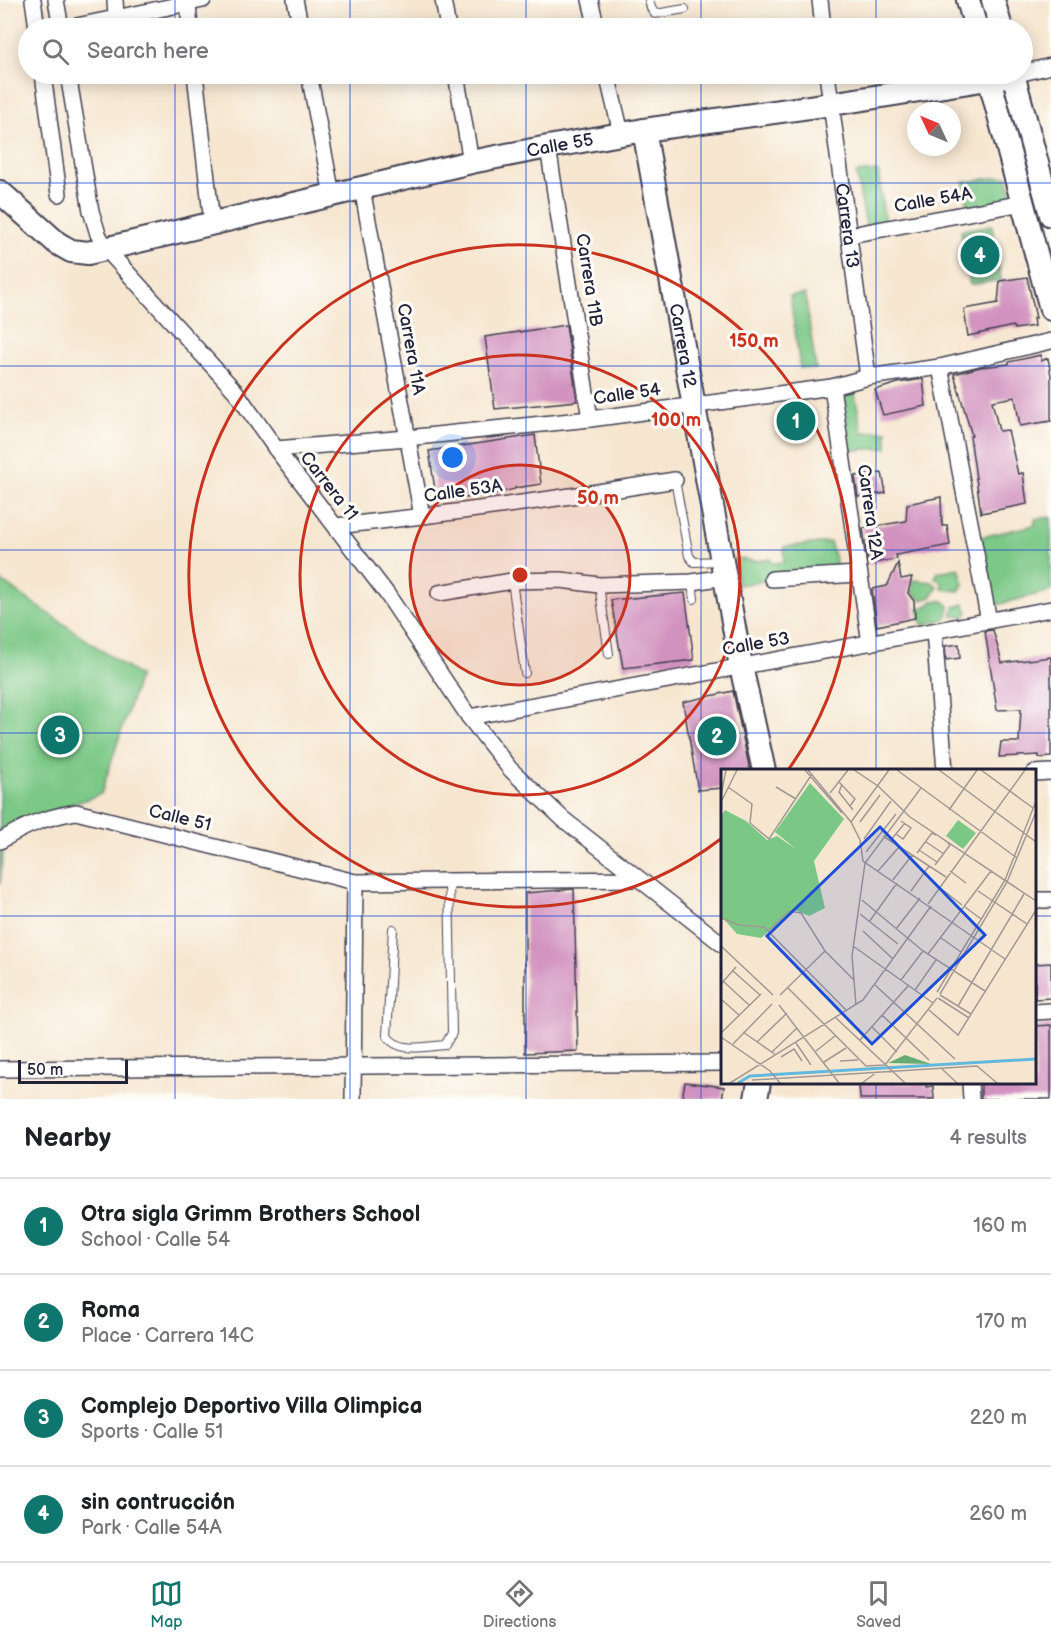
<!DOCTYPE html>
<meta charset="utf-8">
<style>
:root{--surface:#fff;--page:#f2f2f2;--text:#202124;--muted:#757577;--line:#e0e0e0;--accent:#0f766e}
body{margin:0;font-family:"Balsamiq Sans",sans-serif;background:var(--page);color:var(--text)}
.compass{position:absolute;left:907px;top:102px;width:54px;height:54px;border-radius:50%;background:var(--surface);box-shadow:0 3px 15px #0003;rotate:314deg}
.scale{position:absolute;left:18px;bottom:15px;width:110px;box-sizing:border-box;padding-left:6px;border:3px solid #22223b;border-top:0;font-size:16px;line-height:21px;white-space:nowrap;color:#22223b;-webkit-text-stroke:4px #fdfcf7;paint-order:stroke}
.you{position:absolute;left:453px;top:458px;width:21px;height:21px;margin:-15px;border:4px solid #fff;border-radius:50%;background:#1a73e8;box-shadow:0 0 0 9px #1a73e833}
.badge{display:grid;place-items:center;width:39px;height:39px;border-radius:50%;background:var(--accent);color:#fff;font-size:20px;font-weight:700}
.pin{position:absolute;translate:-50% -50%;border:3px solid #fff;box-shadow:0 2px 6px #0006}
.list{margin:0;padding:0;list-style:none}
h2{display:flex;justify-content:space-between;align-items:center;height:78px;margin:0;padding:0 24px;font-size:26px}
h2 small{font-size:20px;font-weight:400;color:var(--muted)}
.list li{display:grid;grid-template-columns:39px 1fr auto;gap:18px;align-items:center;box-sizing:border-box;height:96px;padding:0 24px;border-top:2px solid var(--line)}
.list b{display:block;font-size:22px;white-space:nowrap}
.list p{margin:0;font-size:20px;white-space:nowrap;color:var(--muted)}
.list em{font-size:20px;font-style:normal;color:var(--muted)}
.icon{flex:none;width:33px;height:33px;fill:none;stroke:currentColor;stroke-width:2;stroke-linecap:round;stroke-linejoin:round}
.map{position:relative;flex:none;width:1051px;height:1099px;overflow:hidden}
.search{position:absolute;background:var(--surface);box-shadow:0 3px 15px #0003;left:18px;right:18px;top:18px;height:66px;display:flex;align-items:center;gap:15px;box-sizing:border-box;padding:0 21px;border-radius:33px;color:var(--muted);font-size:22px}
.sheet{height:462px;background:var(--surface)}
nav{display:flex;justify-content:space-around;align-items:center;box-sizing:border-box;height:84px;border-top:2px solid var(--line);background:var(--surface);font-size:16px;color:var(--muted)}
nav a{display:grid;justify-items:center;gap:3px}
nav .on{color:var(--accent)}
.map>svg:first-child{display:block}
.green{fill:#7bc886;stroke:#4e7560;stroke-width:1.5}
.building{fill:#d192bf}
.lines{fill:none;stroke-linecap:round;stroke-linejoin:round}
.lane-casing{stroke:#423f51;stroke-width:10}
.street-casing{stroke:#423f51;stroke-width:18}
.secondary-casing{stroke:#423f51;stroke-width:26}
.lane{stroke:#fff;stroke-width:8}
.street{stroke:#fff;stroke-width:15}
.secondary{stroke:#fff;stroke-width:22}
.grid{fill:none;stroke:#1d4ed8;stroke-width:1.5;stroke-opacity:0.55}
.ring{fill:none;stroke:#c8321e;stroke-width:3}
.labels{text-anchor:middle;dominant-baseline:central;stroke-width:6;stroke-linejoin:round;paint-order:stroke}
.street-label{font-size:18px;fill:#22223b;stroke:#fdfcf7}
.inset-river{fill:none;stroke:#61b9de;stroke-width:3}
.inset-road{fill:none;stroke:#a19894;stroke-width:1.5}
.view{fill:#1d4ed8;fill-opacity:0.15;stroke:#1d4ed8;stroke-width:3}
.inset-edge{fill:none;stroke:#22223b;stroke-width:3}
.centre{fill:#c8321e;stroke:#fdfcf7;stroke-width:3}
.ring-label{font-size:18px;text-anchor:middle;font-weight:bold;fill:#c8321e;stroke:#fdfcf7;stroke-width:6;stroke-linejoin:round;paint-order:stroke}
</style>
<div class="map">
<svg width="1051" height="1099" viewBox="0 0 1051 1099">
<rect width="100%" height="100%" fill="#fdfcf7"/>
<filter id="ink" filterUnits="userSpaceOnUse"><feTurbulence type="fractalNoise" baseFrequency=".0167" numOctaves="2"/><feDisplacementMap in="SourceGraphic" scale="12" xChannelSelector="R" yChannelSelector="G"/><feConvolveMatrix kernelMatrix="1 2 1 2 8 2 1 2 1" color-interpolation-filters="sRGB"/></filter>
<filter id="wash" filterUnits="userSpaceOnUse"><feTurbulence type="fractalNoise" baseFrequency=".008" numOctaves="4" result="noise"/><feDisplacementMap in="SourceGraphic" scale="24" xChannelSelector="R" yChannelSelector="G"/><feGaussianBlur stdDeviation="1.35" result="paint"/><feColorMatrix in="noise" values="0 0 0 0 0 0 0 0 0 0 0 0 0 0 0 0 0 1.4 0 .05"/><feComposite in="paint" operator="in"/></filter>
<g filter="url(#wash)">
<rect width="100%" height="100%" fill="#f6e6d0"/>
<path class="green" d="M878,171L885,224L866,226L856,173Z
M1007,176L1014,201L968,209L964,182Z
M992,225L1001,280L970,285L961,230Z
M805,294L816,369L800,368L790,296Z
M853,383L862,432L887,431V448L838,451L826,384Z
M1051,517V591L988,607L972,539L1035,525V519Z
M830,542L838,569L738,585L733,558L755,561L770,559L773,563L784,562V547Z
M959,568L964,583L959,591L942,589V582L935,578L938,572Z
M0,580L139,676L101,794L5,829L0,885Z
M914,580L932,582L938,587L931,597L921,600L912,591Z
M933,601H943L949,606L946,619L922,625L918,609L929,605Z
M964,604L968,612L965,617L951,616L954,607Z"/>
<g id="blocks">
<path class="building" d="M1027,277L1036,318H1033L1034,326L1015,329L1013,326L968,336L964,309L998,303L1000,281Z
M566,325L577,401L495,409L485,337Z
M1041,355V361L1048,358L1051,376V421L1020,426L1015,397L992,401L999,431L1008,430L1018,474L1023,473L1027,504L981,513L970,436H972L954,374L981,367L1009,364V362Z
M923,379L926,406L883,415L875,390L898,383Z
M535,435L541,484L515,488V489L493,494L437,502L429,451Z
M882,473L886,493L858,497L855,476Z
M941,497L942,526L947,525L950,545L896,555L897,559L868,564L863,528L906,521L907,504Z
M898,563L901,579L912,577L908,593L914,601L915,618L877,626L872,589L887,586Z
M685,593L694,660L623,668L611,600Z
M993,630L1002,663L1051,657V757L1039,758V755L999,757L1001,742H1019L1021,709L997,710L985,631Z
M959,644L960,658L946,660L945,646Z
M733,691L750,771H723V788L698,790L683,702Z
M574,889L578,1051L525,1053V893Z
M1051,963V998L1035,999V964Z
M1051,1025V1099H981V1083H1035V1026Z
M685,1082L724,1087L722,1099H682Z
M859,1083H926V1087L933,1086L934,1099H860Z"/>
</g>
</g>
<g filter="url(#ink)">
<use href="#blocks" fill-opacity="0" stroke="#423f51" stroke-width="1.5"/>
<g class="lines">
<g class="lane-casing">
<path id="lane" d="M649,0L651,8L655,14L685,9
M675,480L689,556L694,562L720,561
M512,581L525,673
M692,582L694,599
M599,585L609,654
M393,929L387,1036C399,1054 426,1046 445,1045L452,1033L449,881"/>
</g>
<g class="street-casing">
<g id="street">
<path d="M33,0L37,28"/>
<path d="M56,0L61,28"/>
<path d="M115,0L116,17"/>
<path d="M295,0L301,28"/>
<path d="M443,0L448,28"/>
<path d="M590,0L597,28"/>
<path d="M820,0L823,28"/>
<path d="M188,4L190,28"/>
<path d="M67,28L203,0"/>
<path d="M1022,73L1051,66"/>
<path d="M43,74L59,194"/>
<path d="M68,74L91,211L98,234L106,249L236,392L276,449L387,594L469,717L510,769L563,819L722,944"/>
<path d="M195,74L212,223"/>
<path d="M309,74L332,195"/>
<path d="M456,74L471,162"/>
<path d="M607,74L621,133"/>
<path id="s1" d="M827,74L868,377"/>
<path d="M548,147L590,419"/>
<path d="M362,188L422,516"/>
<path d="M850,235L1023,203"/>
<path d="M940,367L989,621"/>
<path d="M832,387L870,643"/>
<path d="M276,449L407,438L590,419L832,387L868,377L940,367L1051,341"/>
<path d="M336,526C450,514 563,498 675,480"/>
<path d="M772,579L859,574"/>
<path d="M439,593L512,581L561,580L599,585L692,582L725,577"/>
<path d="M934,631L945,771"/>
<path d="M469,717L1051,609"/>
<path d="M1034,773L1051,772"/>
<path d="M0,841C28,824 44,818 76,812L355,882L639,879"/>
<path d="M1034,900H1051"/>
<path d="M1034,1012L1051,1011"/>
<path d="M0,1069L722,1063"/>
<path d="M970,1082L971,1099"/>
<path d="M353,1099L355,882"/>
</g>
</g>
<g class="secondary-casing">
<g id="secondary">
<path d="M968,0L976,28"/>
<path d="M993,0L1001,28"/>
<path d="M988,74L1051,309"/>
<path d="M1013,74L1051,215"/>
<path id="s2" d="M644,130L741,666L764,771"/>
<path id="s3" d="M0,192L57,243L71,251L88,253L471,162L548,147L644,130L831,104L1013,75"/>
<path d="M756,1099L759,1082"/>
</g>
</g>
<use href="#lane" class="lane"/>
<use href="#street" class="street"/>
<use href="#secondary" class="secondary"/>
</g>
</g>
<path class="grid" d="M175,0V28M350,0V28M526,0V28M701,0V28M876,0V28M175,74V1099M350,74V1099M526,74V1099M701,74V1099M876,74V771M0,183H1051M0,366H1051M0,550H1051M0,733H1051M0,916H722M1034,916H1051M876,1082V1099"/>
<circle cx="520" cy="575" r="110" fill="#c8321e" fill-opacity=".12"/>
<g class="ring">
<circle cx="520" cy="575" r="110"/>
<circle cx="520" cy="575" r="220"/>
<path d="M722 838A331 331 0 1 1 788 770"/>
</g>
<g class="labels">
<g class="street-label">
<text stroke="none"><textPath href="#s3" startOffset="594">Calle 55</textPath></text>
<text transform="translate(933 200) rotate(-10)">Calle 54A</text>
<text stroke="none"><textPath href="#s1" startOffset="153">Carrera 13</textPath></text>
<text transform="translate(589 280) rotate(81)">Carrera 11B</text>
<text stroke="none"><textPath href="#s2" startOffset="219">Carrera 12</textPath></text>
<text transform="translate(411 349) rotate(80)">Carrera 11A</text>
<text transform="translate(627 394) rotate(-8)">Calle 54</text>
<text transform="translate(329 486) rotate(52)">Carrera 11</text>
<text transform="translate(463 491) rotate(-8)">Calle 53A</text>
<text transform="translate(870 512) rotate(82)">Carrera 12A</text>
<text transform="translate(756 644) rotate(-10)">Calle 53</text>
<text transform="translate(180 818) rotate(14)">Calle 51</text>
</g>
</g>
<g transform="translate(721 769)">
<rect width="315" height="315" fill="#f6e6d0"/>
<path d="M89,14L123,50L93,92L104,139L88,147L74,141L40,169L16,165L0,147V47L4,41L25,52L46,71L56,67L76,81L54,63ZM237,51L255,64L242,80L225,67Z" fill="#7bc886"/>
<path d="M184,286L210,295L167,294Z" fill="#64ac73"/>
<path class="inset-river" d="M17,314L29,307L315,290"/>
<path class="inset-road" d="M84,1L121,44M87,1L130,53L139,71L142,92L284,190M133,1L157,17L189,48L315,132M176,1L296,89M218,1L315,73M260,1L312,39M118,13L134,30L129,37M121,15L118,23L132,41M7,18L31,35L29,54L48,70L91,5M55,18L75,30M109,24L127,1M0,26L5,1M0,33L16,1M228,41L256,1M130,53L168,1M139,53L159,26M175,65L182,70L190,59L180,52M162,67L225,108M143,70L170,32M169,72L184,54M205,73L223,85M198,81L216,93M145,83L175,45M196,84L211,64L215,66M214,96L229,76L226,73M157,102L178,78M229,102L245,114M172,111L191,86M218,118L241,136M190,122L208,97M257,122L306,155M141,131L202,182L264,222M207,135L304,1M244,138L260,150M139,145L177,175M0,149L18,156L43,158L126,242M148,153L176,114M175,160L199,129M47,162L68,142L80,144L104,182L133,211M142,162L172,190M220,169L240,183M0,177L52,226M132,177L212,234M207,185L270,102M12,202L39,226M180,211L202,182M2,212L28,236M0,215L15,198M154,216L234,290M67,219L145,297L164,296L216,229M194,221L215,191M216,223L284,111L315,32M219,225L286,113L315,43M59,226L104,182M219,226L250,245M217,229L248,249M0,230L18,246M58,236L118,314M135,236L131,187L144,94L200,19M237,237L303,125M208,241L237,266L315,141M161,246L208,291M115,249L184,314M151,258L176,283M22,263L55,286M0,264L40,225M0,268L49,302L59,314M139,271L187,217M36,273L66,244M75,274L90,296M12,275L51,235M95,282L114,267M51,283L76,259M60,288L73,280L81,292M119,292L137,291M103,293L125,279M221,300L236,314M31,311L256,297L276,314M9,314L142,231L210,137M141,314L156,303"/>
<path class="view" d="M159,58L264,166L151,275L46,167Z"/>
<rect width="315" height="315" class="inset-edge"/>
</g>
<circle cx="520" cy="575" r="9" class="centre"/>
<g class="ring-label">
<text x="754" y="347">150 m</text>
<text x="676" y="426">100 m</text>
<text x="598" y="504">50 m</text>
</g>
</svg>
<svg class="compass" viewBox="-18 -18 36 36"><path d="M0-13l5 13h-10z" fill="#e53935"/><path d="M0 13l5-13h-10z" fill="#757577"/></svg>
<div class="scale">50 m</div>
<div class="you"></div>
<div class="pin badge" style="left:796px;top:421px">1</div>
<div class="pin badge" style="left:717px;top:736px">2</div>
<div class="pin badge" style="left:60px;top:735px">3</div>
<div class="pin badge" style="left:980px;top:255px">4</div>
<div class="search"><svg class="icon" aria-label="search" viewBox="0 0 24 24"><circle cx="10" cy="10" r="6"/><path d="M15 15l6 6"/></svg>Search here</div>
</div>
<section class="sheet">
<h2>Nearby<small>4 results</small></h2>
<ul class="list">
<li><span class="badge">1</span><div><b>Otra sigla Grimm Brothers School</b><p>School · Calle 54</p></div><em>160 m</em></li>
<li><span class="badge">2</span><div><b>Roma</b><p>Place · Carrera 14C</p></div><em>170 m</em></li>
<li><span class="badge">3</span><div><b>Complejo Deportivo Villa Olimpica</b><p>Sports · Calle 51</p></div><em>220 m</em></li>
<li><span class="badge">4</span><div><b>sin contrucción</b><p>Park · Calle 54A</p></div><em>260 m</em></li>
</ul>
</section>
<nav>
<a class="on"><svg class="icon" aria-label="map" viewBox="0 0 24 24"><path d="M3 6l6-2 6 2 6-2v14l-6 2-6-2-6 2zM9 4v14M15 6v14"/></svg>Map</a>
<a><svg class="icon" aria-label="directions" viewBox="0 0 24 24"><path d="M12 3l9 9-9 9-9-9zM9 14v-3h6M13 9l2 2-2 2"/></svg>Directions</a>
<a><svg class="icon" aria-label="saved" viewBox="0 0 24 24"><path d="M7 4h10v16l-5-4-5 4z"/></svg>Saved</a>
</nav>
